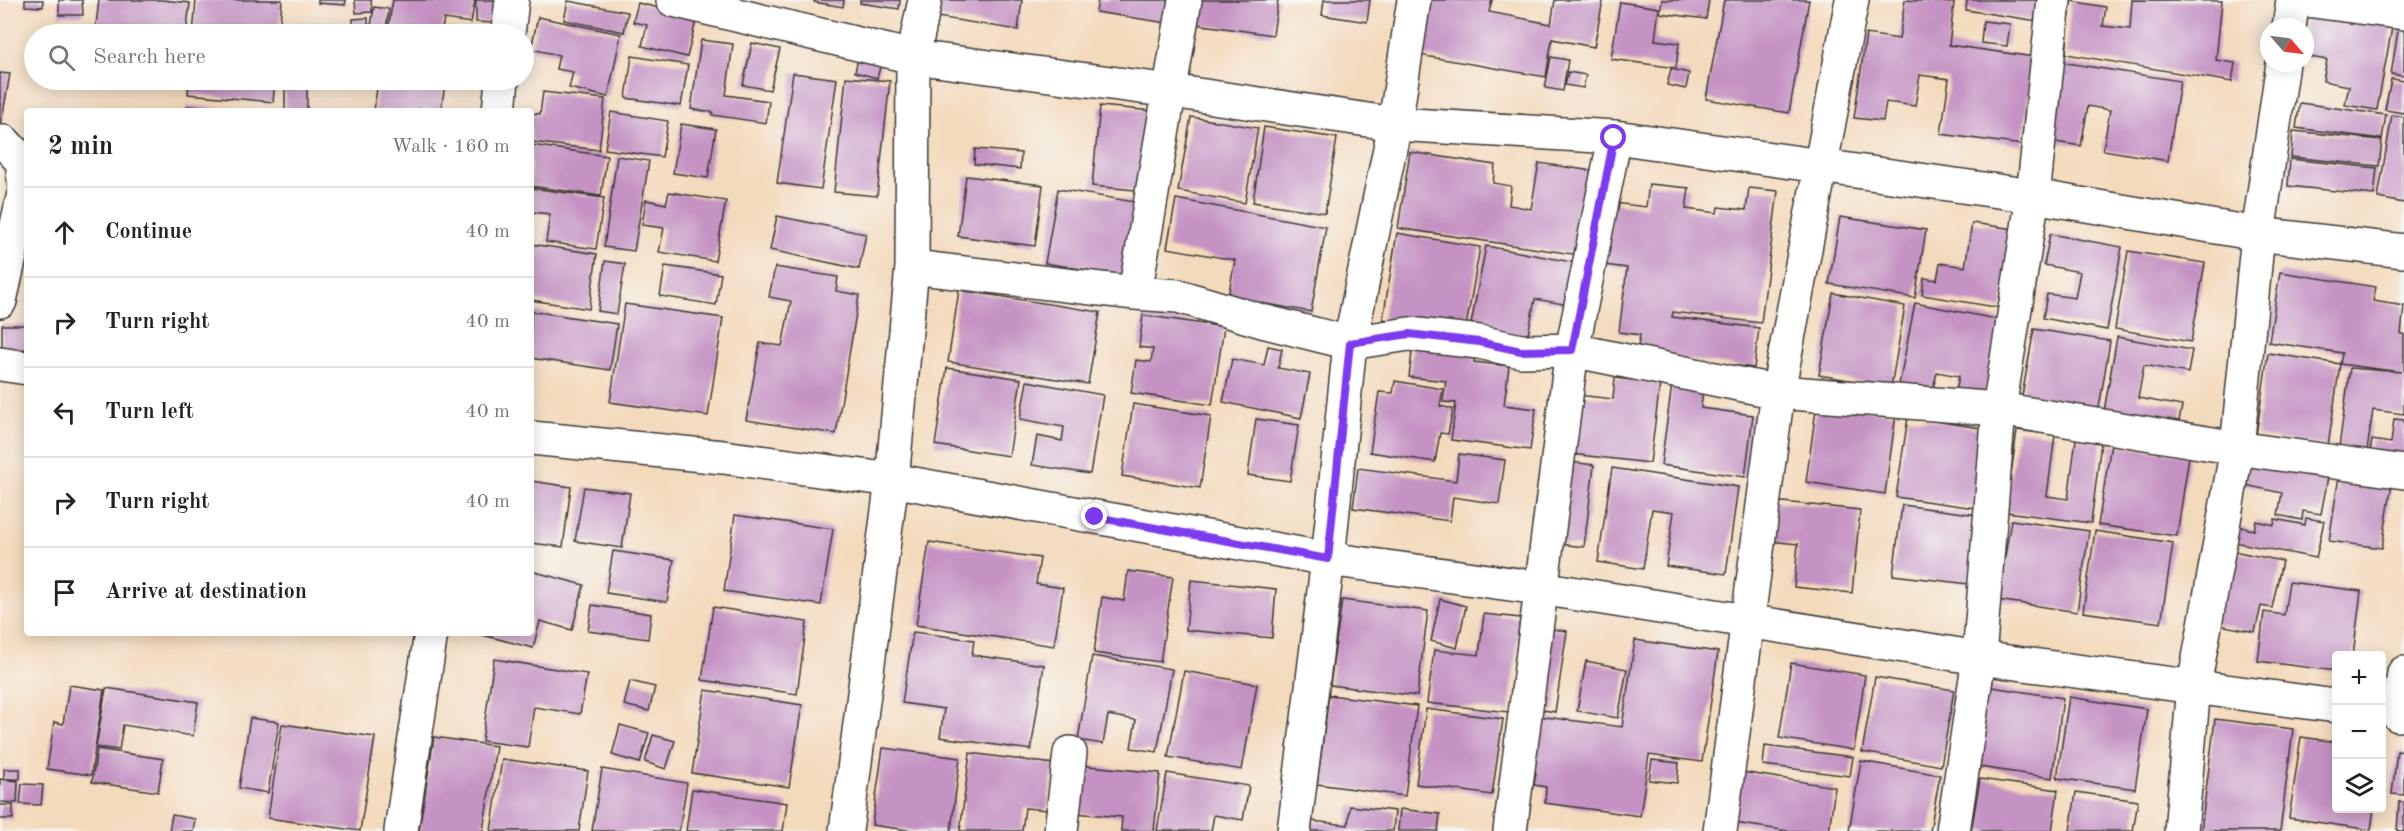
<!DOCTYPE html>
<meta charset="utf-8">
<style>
:root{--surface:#fff;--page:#f6f6f6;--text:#222;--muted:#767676;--line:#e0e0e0}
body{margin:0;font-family:"Old Standard TT",serif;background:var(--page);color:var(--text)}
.controls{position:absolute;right:18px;bottom:18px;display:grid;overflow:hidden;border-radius:6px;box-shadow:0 3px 15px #0003}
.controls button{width:54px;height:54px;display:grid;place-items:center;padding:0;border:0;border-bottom:2px solid var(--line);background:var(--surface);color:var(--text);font:30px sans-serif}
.compass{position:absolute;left:2260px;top:18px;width:54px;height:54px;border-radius:50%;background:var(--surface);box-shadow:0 3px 15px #0003;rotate:118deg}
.stop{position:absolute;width:18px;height:18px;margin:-14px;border:4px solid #7c3aed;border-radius:50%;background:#fff}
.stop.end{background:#7c3aed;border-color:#fff;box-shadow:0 2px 6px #0008}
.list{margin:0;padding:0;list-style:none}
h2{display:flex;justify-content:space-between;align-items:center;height:78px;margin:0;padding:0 24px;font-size:26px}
h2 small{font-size:20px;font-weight:400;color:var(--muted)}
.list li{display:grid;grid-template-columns:39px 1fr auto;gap:18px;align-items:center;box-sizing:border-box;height:90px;padding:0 24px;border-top:2px solid var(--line)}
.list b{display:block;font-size:22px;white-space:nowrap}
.list em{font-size:20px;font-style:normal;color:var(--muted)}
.icon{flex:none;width:33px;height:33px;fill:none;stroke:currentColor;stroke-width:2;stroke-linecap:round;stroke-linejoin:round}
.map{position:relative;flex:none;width:2404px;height:831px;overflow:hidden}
.search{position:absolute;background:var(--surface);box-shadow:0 3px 15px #0003;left:24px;top:24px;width:510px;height:66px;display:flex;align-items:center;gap:15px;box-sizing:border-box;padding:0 21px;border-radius:33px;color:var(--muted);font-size:22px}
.panel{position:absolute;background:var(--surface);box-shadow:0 3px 15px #0003;left:24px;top:108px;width:510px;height:528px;border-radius:6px}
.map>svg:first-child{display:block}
.building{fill:#c492c3}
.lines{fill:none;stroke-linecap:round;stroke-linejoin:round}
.minor-casing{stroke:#3c3834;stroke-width:36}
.minor{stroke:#fff;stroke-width:33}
.route{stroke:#7c3aed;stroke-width:8}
</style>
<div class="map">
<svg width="2404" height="831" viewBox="0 0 2404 831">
<rect width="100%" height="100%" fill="#f6f6f2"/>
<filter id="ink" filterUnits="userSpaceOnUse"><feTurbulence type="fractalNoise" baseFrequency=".0167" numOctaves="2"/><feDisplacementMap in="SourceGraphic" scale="12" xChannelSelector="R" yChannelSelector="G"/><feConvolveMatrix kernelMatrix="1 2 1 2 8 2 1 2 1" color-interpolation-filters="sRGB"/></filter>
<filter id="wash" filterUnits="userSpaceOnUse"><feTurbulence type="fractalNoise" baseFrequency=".008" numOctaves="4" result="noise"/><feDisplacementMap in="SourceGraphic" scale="24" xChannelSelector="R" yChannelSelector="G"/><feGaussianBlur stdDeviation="1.35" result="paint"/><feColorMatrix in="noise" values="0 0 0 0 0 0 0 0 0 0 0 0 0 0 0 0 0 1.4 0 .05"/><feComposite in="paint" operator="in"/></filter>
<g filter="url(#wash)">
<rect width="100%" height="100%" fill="#f4dabd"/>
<g id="blocks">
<path class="building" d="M25,0H43V7L25,6Z
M59,0H82L83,15H59Z
M99,0H162L190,3L186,34H95Z
M196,0H282L279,34H193Z
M318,0H346L345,5L318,3Z
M355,0H371L372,12L356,13Z
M393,0H475L471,23L444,19L441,34H387Z
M476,0H496L495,23L476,22Z
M814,0H844L843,7L814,2Z
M860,0H900L899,9L860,3Z
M934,0H1022L1018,30L931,16Z
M1098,0H1171L1167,23L1096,12Z
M1199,0H1278L1273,35L1196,24Z
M1324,0H1370L1367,22L1322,15Z
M1429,0H1492L1489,12L1551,24L1555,0H1603L1594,47L1552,39L1546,77L1419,55Z
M1662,0H1709L1706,19L1660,13Z
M1724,0H1809L1789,113L1706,99Z
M1905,0L1954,3L1949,45L2034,57L2022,145L1941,134L1949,79L1920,75L1915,106L1886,102L1883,121L1854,118L1866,34L1899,39Z
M1967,0H2045L2044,22L1966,10Z
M2132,0L2222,1L2216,60L2235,63L2232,82L2066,54L2071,1L2106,7L2103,26L2130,29Z
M568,1L628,12L624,32L564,20Z
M1620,2L1659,8L1655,40L1679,43L1676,68L1611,59Z
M638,3L697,17L687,57L642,46L647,25L633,22Z
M374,7L389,9L386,29L371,26Z
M2304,7L2393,22L2377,110L2345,105L2349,86L2323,81L2327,60L2305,56Z
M538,17L621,34L608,97L569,88L573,72L556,69L559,55L531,49Z
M368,18V33L353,34V19Z
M2400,19H2404V76L2391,74Z
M1983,21L2010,24L2007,46L1981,43Z
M701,40L733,44L726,95L769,101L766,123L712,115L713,112L691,109Z
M752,43L780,49L770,90L743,85Z
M860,50L883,56L877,78L855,72Z
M632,56L688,65L681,106L626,98Z
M1551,57L1568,60L1563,91L1545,88Z
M2061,62L2180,81L2168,161L2103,150L2110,110L2088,106L2081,146L2049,141Z
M1671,69L1689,73L1686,89L1667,85Z
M1568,72L1586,75L1583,88L1565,85Z
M0,73L10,74L1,125H0Z
M793,73L837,79L821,189L777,183Z
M846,77L890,81L877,196L834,192Z
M2391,79L2404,81V113L2385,110Z
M189,80H275L273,102L188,94Z
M378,80H409L445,84L441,111L420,108V111H374Z
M430,80H469L468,87Z
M307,88V111H285V89Z
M543,92L605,99L599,150L531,142V113L540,114Z
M2300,103L2386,115L2382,139L2296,128Z
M187,106L225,109V111H186Z
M1100,106L1153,111L1146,191L1092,186Z
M611,112L668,121L662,157L605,149Z
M2392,115L2404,117V203L2378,198Z
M1191,117L1258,128L1245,203L1178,191Z
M681,124L716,129L708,178L673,173Z
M1264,127L1337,138L1325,213L1253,202Z
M2293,131L2382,140L2379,166L2291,157Z
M531,145L607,156L601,196L531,186Z
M975,149L1021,153L1020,169L974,164Z
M1410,152L1495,165L1493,183L1511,186L1509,205L1531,209L1539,163L1592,171L1579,255L1398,228Z
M617,156L649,161L634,251L604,247Z
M2290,159L2377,168L2374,195L2288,186Z
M966,176L1043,185L1035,246L958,236Z
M1649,184L1689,188L1686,209L1717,213L1718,207L1746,210L1749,188L1778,191L1761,323L1673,312L1672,317L1759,328L1754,368L1637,353L1640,335L1619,332L1627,268L1605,265L1614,203L1646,207Z
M531,188L604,198L596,249L546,242L550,214L531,212Z
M1058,189L1135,202L1122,276L1045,263Z
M669,192L726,201L715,261L659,252L664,228L642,225L646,200L666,204Z
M1176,199L1326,227L1311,312L1228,297L1235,260L1167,248Z
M777,216L866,234L859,269L770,250Z
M1840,217L1926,230L1915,298L1829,284Z
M1972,223L2014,229L2001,308L1922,295L1924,278L1937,280L1940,263L1965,267Z
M1397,233L1480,247L1465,333L1383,319Z
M2050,234L2122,247L2107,330L2043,318L2047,294L2075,298L2080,272L2044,265Z
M531,244L597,254L589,309L531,300Z
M1486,246L1577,263L1569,305L1535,299L1527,340L1470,329Z
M2128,251L2205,263L2191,342L2115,329Z
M605,261L625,264L617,314L598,311Z
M665,266L721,274L716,305L660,296Z
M775,267L838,277L836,291L859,295L836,434L746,420L760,343L782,346L791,301L769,297Z
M2280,272L2376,287L2373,301L2404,306L2401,334H2404V414L2373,410L2367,451L2339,447L2350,368L2401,372L2340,364L2342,353L2269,342Z
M959,290L1100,312L1088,384L948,362Z
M1833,293L1905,306L1891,387L1819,375Z
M1915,303L2001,320L1985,403L1955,396L1959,376L1937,372L1931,397L1898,390Z
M625,304L723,318L708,416L610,402Z
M531,311L617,324L610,370L531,358Z
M1143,315L1224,327L1212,405L1131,393L1136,360L1151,362L1153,349L1139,347Z
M2,325H27V349L2,350Z
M2034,329L2110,341L2097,420L2020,407Z
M1414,336L1476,344L1474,362L1509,366L1504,405L1536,409L1530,450L1451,440L1456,403L1443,402L1446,381L1409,377Z
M2117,337L2192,350L2188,373L2144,365L2138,398L2182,406L2177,431L2103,417Z
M1268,346L1282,349L1278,368L1310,374L1301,418L1223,402L1232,359L1264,365Z
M2268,353L2340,364L2328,446L2256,436Z
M947,368L1021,379L1009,456L935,445Z
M1615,378L1660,383L1650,463L1571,454L1578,395L1613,399Z
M1027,381L1103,395L1090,474L1032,465L1037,436L1062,441L1064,427L1020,419Z
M1395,381L1443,389L1440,406L1453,409L1448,434L1440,433L1435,462L1370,452L1379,392L1393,393Z
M1672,384L1703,387L1701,408L1753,415L1745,477L1661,465Z
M1817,402L1896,414L1885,494L1806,482Z
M1133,404L1211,416L1200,488L1122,476Z
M1908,417L1987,429L1975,508L1896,497Z
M1256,419L1299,425L1290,481L1248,475Z
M2394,419L2404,420V460L2369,456L2372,440L2391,443Z
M2017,430L2055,435L2047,496L2068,499L2076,439L2101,442L2091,523L2006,512Z
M2111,444L2189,456L2177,536L2098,525Z
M1459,454L1505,460L1499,504L1453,497L1450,521L1353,508L1358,468L1456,481Z
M2246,460L2328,477L2321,514L2303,511L2302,520L2278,515L2282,493L2241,484Z
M1570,462L1594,465L1584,547L1560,544Z
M1612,468L1738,487L1726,574L1666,566L1674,512L1652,509L1643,569L1598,562Z
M2339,476L2392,484L2382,548L2329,541Z
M531,481L571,487L563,547L531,543Z
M584,487L630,493L622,548L575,541Z
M1773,501L1860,510L1852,593L1794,587L1798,544L1769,541Z
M1902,505L1978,515L1969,584L1893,575Z
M735,515L833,529L821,605L724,591Z
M2306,518L2324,521L2316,558L2229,541L2232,525L2254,530L2256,521L2274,525L2275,519L2305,525Z
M2011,520L2089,531L2077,612L1998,600Z
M2095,531L2173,543L2161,623L2083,612Z
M929,542L1040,558L1036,584L1063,588L1054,646L916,625Z
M2229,550L2282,561L2272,608L2261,606L2255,632L2214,624Z
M613,551L674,560L667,602L606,593Z
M531,571L584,585L572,630L540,621L533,648L479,634L531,633Z
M1128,571L1173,577L1160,662L1094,653L1102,597L1124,601Z
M1191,580L1276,589L1272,638L1186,630Z
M2289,582L2361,591L2353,656H2336V671L2258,661L2264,612L2284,615Z
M1440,599L1466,606L1457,648L1431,641Z
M1342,600L1428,611L1417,696L1330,685Z
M592,605L651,614L648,639L588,631Z
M713,607L807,622L797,694L702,680Z
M1484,614L1520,618L1509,712L1427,703L1434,650L1479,655Z
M1544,628L1567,631L1555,712L1533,708Z
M913,632L974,640L972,655L1044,665L1031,750L940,737L944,709L902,703Z
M1635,640L1718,652L1702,762L1649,755L1640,816L1545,803L1546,787L1534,785L1536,773L1522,771L1530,715L1622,727Z
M1092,656L1172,669L1157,752L1131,748L1136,720L1108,715L1103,744L1078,740Z
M494,659L587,674L580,714L534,707L528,747L482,741Z
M1586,661L1627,669L1618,718L1577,711Z
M1791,663L1865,675L1854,750L1779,738Z
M1184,671L1257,684L1242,770L1168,757Z
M1875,677L1954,690L1941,766L1862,752Z
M630,681L655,687L649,711L624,705Z
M69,685L104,690L91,775L47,769L54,722L63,724Z
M1985,686L2063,698L2052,778L1973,766Z
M106,688L198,702L193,736L123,725L119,750L96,747Z
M705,690L802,705L789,787L692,773Z
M1329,695L1417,706L1405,796L1317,784Z
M2069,697L2147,709L2135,789L2057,778Z
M1426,709L1503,719L1492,795L1416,784Z
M250,718L279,722L268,793L239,788Z
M2215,719L2293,729L2280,831H2201Z
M282,724L375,737L360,831L268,818Z
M620,725L649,733L640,763L612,755Z
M653,735L675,741L666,769L645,762Z
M434,737L496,746L483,831H419Z
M2301,737L2336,742V808H2374L2371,830L2289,818Z
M1765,746L1853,757L1850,776L1763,765Z
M883,748L960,758L951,831H915L872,825Z
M97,749L163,759L158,792L92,782Z
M2397,751L2404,752V795L2392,794Z
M970,753L1054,764L1047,810L1025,808L1022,831H960Z
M502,759L588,771L579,831H491Z
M1652,760L1679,763L1677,783L1649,780Z
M1861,761L1940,775L1930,831H1849Z
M1079,765L1160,773L1154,831H1121L1122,817L1074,813Z
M4,769H20V779H4Z
M602,769L687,783L679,831H592Z
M1736,771L1835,787L1829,831H1788L1728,822Z
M1167,773L1249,786L1243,820L1214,815L1211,831H1157Z
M0,779L18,781L17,803L0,802Z
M1980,779L2058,790L2052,831H1971Z
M22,784L43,785L41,805L20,804Z
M692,789L787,803L783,831H686Z
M2076,792L2138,801L2133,831H2070Z
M2399,802L2404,803V831H2397Z
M0,805H13V819H0Z
M1350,806L1395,811L1393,831H1311L1312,821L1348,825Z
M1400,809L1440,814L1438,831H1398Z
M172,815L195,819L193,831H169Z"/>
</g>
</g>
<g filter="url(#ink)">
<use href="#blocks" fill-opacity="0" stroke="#3c3834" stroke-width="1.5"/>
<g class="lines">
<g class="minor-casing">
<path id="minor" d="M673,0L913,57L1171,91L1395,124L1615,137L2033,196L2258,234L2404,251
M2306,0L2404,13
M2289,27L2293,0
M508,34L512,0
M499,111L502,80
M0,142H4L22,161L25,189L0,301
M912,267L1135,293L1178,296L1262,321L1350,343L1409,334L1479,342L1521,351L1572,350L1778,392L1999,409L2237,448L2404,472
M1135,293L1185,0
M0,364L27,368
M531,438L723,457L892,480L1328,559L1540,588L1979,658L2336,706
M2398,715L2404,673
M401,831L431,633
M846,831L892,480L912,267L913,57L925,0
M1061,831L1070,753
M1294,831L1328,559L1350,343L1395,124L1414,0
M1510,831L1572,350L1615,137
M1720,831L1778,392L1852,0
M1953,831L1979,658L1999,409L2033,196L2054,0
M2181,831L2194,686L2237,448L2258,234L2283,63"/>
</g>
<use href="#minor" class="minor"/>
</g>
</g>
<g class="lines" filter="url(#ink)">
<path class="route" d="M1095,517L1328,559L1350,343L1409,334L1479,342L1521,351L1572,350L1614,138"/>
</g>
</svg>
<div class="controls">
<button>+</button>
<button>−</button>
<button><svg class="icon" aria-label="layers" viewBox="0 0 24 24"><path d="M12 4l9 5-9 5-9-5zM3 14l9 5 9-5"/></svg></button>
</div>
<svg class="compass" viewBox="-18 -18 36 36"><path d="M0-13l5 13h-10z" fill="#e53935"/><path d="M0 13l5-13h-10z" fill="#767676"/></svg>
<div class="stop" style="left:1614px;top:138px"></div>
<div class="stop end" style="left:1095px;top:517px"></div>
<div class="search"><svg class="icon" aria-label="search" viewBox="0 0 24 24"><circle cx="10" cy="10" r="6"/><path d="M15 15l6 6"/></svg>Search here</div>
<section class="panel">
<h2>2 min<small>Walk · 160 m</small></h2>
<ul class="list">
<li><svg class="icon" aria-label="ahead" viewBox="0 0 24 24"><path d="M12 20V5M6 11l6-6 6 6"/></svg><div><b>Continue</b></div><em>40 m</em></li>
<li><svg class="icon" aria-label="right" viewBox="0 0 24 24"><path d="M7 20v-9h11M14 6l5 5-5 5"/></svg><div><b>Turn right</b></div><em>40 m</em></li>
<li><svg class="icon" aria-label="left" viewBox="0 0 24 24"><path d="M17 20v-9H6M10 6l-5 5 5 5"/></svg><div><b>Turn left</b></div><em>40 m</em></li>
<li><svg class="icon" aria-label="right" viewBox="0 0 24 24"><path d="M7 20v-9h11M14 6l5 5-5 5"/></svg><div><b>Turn right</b></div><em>40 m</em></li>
<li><svg class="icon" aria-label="arrive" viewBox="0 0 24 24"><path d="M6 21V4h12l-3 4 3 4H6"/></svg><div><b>Arrive at destination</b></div></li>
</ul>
</section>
</div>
